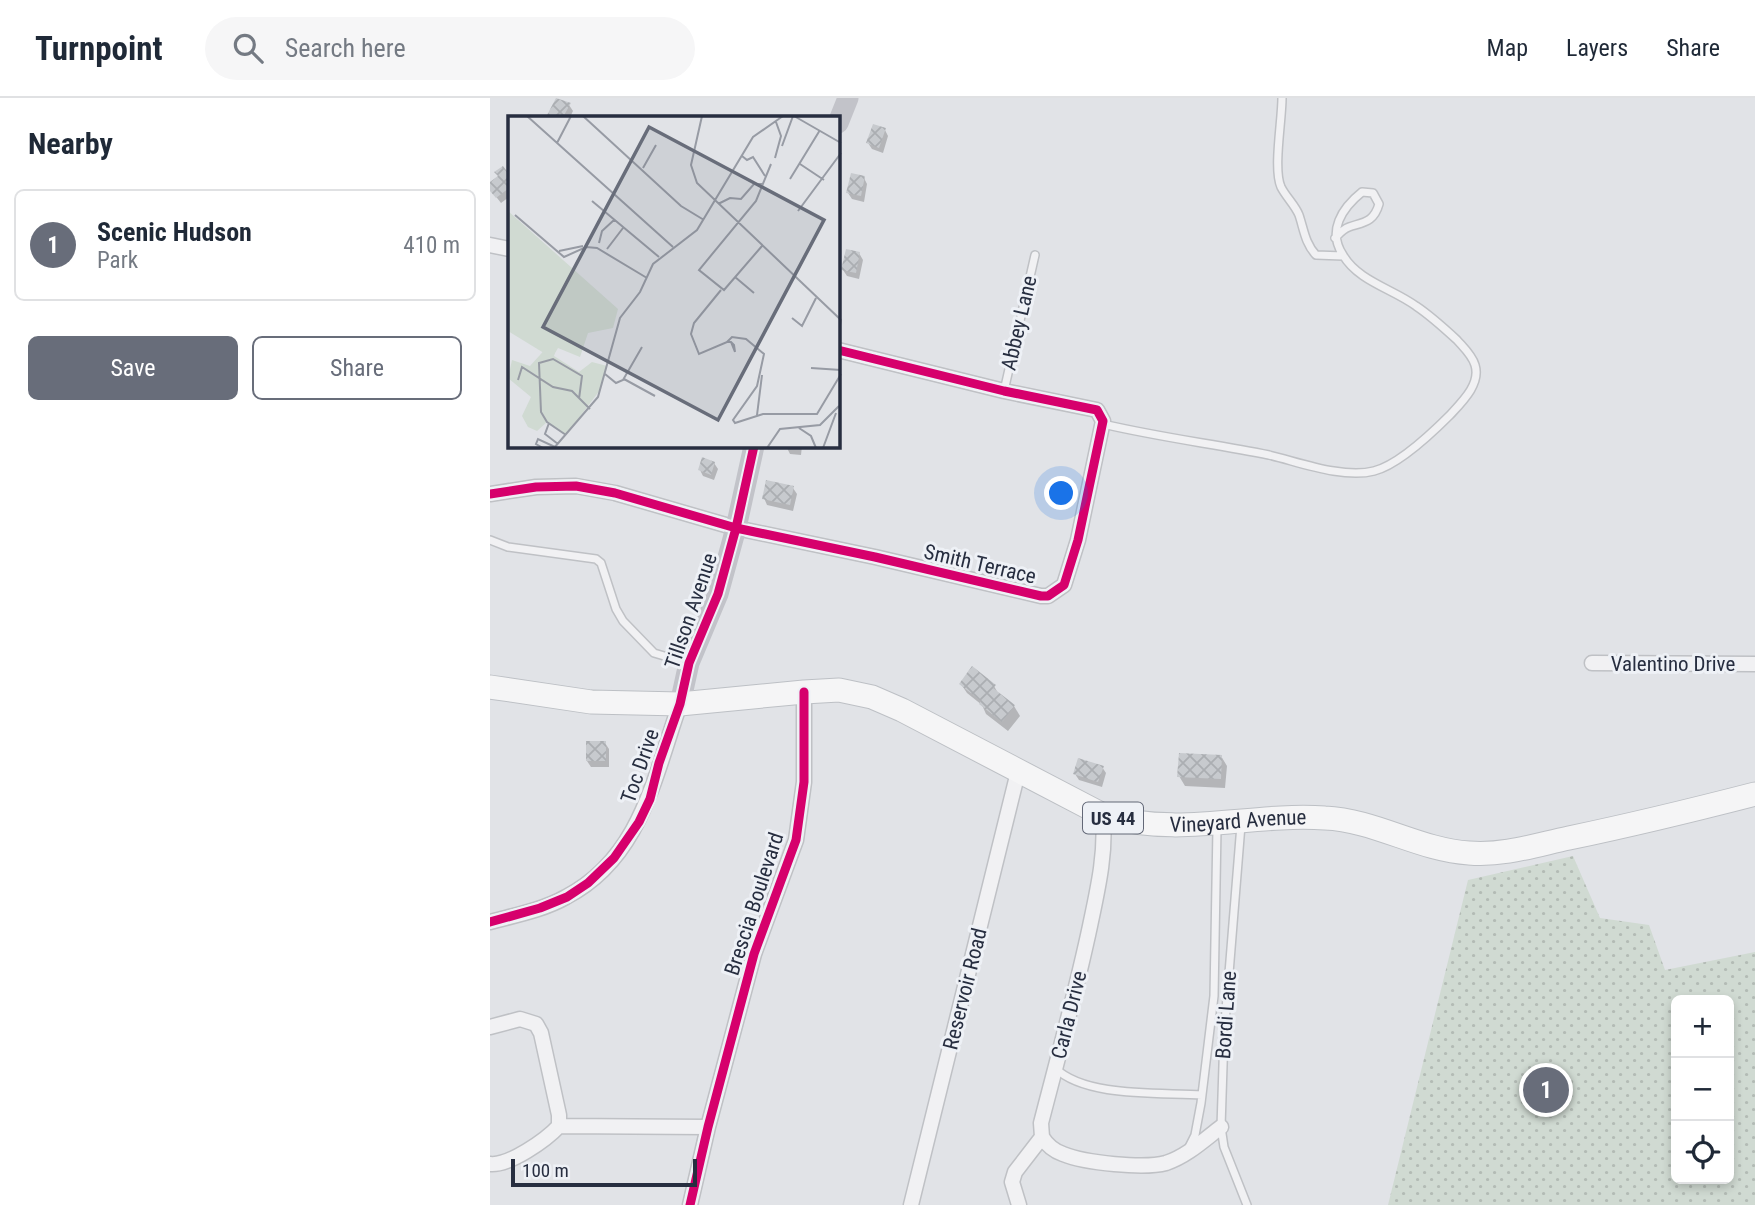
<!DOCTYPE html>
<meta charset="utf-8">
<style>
:root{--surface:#fff;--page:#f6f6f7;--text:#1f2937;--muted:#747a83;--line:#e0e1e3;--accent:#686d7a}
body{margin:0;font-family:"Roboto Condensed",sans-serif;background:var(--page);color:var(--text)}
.controls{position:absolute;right:21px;bottom:21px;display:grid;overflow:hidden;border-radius:10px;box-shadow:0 4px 10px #0003}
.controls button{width:63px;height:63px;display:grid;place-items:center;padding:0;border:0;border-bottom:2px solid var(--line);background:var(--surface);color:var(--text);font:35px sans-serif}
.scale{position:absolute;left:21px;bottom:18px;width:186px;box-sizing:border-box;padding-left:7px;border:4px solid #272e40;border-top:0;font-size:19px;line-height:24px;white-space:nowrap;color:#272e40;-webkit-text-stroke:5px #eef1f6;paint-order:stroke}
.you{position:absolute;left:572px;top:396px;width:24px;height:24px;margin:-18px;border:5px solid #fff;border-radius:50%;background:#1a73e8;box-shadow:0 0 0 10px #1a73e833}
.badge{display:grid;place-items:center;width:46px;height:46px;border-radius:50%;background:var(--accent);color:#fff;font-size:23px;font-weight:700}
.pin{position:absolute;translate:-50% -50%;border:4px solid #fff;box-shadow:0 2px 7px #0006}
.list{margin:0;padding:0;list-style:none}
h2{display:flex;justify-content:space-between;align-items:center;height:91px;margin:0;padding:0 28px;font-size:30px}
h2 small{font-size:23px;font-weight:400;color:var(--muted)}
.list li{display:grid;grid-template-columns:46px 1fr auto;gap:21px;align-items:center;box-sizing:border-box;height:112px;margin:0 14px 14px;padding:0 14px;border:2px solid var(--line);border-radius:10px}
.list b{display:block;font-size:26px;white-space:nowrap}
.list p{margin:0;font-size:23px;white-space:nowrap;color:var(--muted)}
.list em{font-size:23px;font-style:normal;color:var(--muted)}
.actions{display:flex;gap:14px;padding:21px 28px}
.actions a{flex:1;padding:16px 0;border:2px solid var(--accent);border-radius:10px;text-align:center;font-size:24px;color:var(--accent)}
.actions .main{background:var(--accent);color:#fff}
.icon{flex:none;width:38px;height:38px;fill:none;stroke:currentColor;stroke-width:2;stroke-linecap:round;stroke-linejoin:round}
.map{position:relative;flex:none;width:1265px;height:1107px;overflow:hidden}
header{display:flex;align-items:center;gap:42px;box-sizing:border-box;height:98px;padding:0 35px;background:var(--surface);border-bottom:2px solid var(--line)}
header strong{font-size:33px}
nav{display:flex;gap:38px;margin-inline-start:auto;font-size:24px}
.search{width:490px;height:63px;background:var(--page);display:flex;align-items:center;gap:18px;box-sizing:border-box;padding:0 24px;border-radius:38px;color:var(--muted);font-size:26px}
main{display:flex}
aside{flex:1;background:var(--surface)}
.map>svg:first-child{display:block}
.park{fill:url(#park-dots);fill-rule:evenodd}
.shadow{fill:#0003}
.building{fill:url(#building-cross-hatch)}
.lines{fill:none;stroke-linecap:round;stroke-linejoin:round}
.lane-casing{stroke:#bfc1c5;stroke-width:10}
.street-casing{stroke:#bfc1c5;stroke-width:17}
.primary-casing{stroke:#bdc0c5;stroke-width:25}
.lane{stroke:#f1f1f3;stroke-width:7}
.street{stroke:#f1f1f3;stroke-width:14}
.secondary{stroke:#c2c3c9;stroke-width:21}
.primary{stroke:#f5f5f6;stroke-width:23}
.cycleway-casing{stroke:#eef1f6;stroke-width:13}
.cycleway{stroke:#d6006c;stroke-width:9}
.labels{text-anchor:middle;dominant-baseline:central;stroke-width:6;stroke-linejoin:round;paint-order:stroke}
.shield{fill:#eef1f6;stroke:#636877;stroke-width:2}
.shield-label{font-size:19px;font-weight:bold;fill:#272e40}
.street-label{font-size:21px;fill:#272e40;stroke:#eef1f6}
.inset-road{fill:none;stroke:#979ba4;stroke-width:2}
.view{fill:#686d7a;fill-opacity:0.15;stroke:#686d7a;stroke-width:3.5}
.inset-edge{fill:none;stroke:#272e40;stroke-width:3.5}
</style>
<header>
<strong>Turnpoint</strong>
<div class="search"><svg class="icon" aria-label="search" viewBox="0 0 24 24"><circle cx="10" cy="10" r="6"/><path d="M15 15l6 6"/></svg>Search here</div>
<nav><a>Map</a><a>Layers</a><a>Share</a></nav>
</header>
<main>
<aside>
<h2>Nearby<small></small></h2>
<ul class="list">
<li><span class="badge">1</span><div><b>Scenic Hudson</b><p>Park</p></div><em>410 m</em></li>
</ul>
<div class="actions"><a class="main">Save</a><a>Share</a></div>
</aside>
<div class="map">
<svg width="1265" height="1107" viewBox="0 0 1265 1107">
<defs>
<pattern id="park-dots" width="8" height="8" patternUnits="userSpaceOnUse" patternTransform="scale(1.75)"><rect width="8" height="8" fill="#d0dad2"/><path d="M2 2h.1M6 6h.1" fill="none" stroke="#b3bbb5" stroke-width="1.8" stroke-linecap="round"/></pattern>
<pattern id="building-cross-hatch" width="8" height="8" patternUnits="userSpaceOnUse" patternTransform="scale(1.75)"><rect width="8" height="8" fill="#c7cace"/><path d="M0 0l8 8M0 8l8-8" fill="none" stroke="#abaeb2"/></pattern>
</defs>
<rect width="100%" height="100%" fill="#e1e3e7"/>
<path class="park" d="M1083,758L1110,820L1159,827L1175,872L1265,854V1107H898L978,782ZM1186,902H1239V1081H1186Z"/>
<path class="shadow" d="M68,1L79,7L83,13L80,19H58Z
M395,32L398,38L393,55L382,51L378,45Z
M19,72V99L11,105L0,91V86Z
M374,80L377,86L374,104L362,101L358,95Z
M369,155L373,162L369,181L357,178L353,172Z
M348,216L352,222L350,233H348Z
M296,348H312L311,357L300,356Z
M224,365L228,371L224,382L213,378L210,372Z
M303,390L307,396L303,413L277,407L274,400Z
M471,586L504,588L509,597L524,608L530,618L518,633L496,616L492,607L477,595Z
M115,645L119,651V669H101L97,663Z
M731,658L737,668L735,690L695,688L689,678Z
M612,669L616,675L612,689L589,682L585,676Z"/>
<path class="building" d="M66,0L81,5L73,19H56Z
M383,26L396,30L389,50L376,45Z
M13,68L19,76V90L6,100L0,93V84L8,78L4,74Z
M361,75L375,78L371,98L356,95Z
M356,151L370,154L366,175L351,172Z
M212,359L225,364L221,377L208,372Z
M276,382L304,388L300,407L272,401Z
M482,568L506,587L503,590L525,607L512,624L489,606L491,603L469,586Z
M96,643H116V663H96Z
M689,655L732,657L731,681L687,679Z
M588,660L614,668L608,684L583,676Z"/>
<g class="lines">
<g class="lane-casing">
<path id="lane" d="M792,0C792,23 783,71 791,89C796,99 805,107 809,117C814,132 815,145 826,157L853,158
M514,293L545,157
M613,326C668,339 724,346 779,357C809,364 853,381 884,373C908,367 942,335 960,317C972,304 991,286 985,267C982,257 974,250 967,242C954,230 941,218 926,208C903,191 868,183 853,157C837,133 852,110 872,94L883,95L889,106C884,124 874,124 859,129C853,131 849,136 845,140
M0,442L18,449L106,461L111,465L126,511L133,523L164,555L198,565
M751,727L734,937L731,1029L734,1049L757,1107
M565,970C596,1000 671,994 712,997
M698,1051L705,1037L711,1005L724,898L727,730"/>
</g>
<g class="street-casing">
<path id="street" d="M0,147L19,151
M0,396L46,389L86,388L125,395L246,430L385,459L551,498H558L574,487L588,442L613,323L607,312L514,293L348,252
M1102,565L1265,566
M0,824C26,817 53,812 76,799C151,760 164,679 190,606
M0,929L30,921L46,926L51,935L69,1017V1028C56,1042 19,1068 0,1066
M69,1028L218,1029
M552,1039C557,1047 564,1053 573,1056C595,1065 654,1071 676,1065C697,1058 714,1042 731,1029
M200,1107L218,1029L264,856L306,742L314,684V594
M421,1107L528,674
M529,1107L522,1084L525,1074L552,1039L551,1025C568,959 586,894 600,828C608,790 616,756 613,717"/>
</g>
<g class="primary-casing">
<g id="primary">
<path id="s1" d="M0,589L101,604L190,606L314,594L349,592L382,599L412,612L613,717C691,740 758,715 835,720C885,722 929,752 979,755C1013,758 1046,747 1079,740C1141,727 1203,712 1265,696"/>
</g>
</g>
<use href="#lane" class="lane"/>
<use href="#street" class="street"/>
<path class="secondary" d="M348,25L358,0
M190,606L199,565L228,496L246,430L264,348"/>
<use href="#primary" class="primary"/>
<g class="cycleway-casing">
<path id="cycleway" d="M0,396L46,389L86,388L125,395L246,430L385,459L551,498H558L574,487L588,442L613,323L607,312L514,293L348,252
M0,824L50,810L77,799L98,785L124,760L149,724L160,701L169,665L190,606L199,565L228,496L246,430L264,348
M200,1107L218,1029L264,856L306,742L314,684V594"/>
</g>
<use href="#cycleway" class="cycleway"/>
</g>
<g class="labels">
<rect class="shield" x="593" y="704.5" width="60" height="31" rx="5"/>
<g class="shield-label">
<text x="623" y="720">US 44</text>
</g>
<g class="street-label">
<text transform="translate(529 225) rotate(-77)">Abbey Lane</text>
<text transform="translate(490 466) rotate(13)">Smith Terrace</text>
<text transform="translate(201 513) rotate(-71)">Tillson Avenue</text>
<text x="1183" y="566">Valentino Drive</text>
<text transform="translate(150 668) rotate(-71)">Toc Drive</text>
<text stroke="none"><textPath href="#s1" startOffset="780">Vineyard Avenue</textPath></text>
<text transform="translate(264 806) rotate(-72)">Brescia Boulevard</text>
<text transform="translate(475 891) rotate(-76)">Reservoir Road</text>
<text transform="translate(579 917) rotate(-76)">Carla Drive</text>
<text transform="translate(736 917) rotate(-86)">Bordi Lane</text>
</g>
</g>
<g transform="translate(18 18)">
<rect width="332" height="332" fill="#e1e3e7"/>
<path d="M41,229L48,233L46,240L71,256L84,246L99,250L92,274L58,319L39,306L29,315L20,311L14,300L23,281L0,262L4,244L22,250Z" fill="#d0dad2"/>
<path d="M0,95L110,193L105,212L80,217L72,241L50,232L44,242L0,215Z" fill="#d0dad2"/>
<path class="inset-road" d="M19,0L165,131M75,0L173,90L196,104M194,0L183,49L189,67L333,204M286,0L333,27M49,27L63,0M274,30L285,0M234,40L239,44L245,41L257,60M267,42L273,20L268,6M292,48L316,64M135,52L148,29M282,63L312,14M84,85L151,141M210,88L222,82L233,83L246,68H255M290,95L333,37M7,99L56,141L78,131L89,132L139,162M91,127L94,115L106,104M254,130L216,174L191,154L248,85L263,48M99,133L115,112M51,135L75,130M227,161L246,177M213,174L186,207L183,218L191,238L219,226H223L226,229L227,236L223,226M284,202L294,210L308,182M219,226L224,221L238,223L256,238L249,270L225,304L227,307L255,298H309L333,258M303,252L333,254M97,258L108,267L115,264L134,231M116,263L147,280M10,264L14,251L45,271L64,275L82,293M249,299L254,259M41,307L37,318L50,328M291,312L303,320L308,332M58,319L39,306L33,296L31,247L45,243L74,260L71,283M35,332L28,328L30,323L47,331M46,332L90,281L112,202L132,176L145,148L189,114L245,21L275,0M259,332L272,313L312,309L331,290M315,332L328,297"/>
<path class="view" d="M141,11L316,104L210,304L35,211Z"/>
<rect width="332" height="332" class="inset-edge"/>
</g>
</svg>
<div class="controls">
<button>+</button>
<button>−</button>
<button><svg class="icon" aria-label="locate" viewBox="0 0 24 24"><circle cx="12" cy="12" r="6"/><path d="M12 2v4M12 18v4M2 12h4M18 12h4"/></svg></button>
</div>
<div class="scale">100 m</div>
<div class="you"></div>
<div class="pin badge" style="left:1056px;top:992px">1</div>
</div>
</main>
